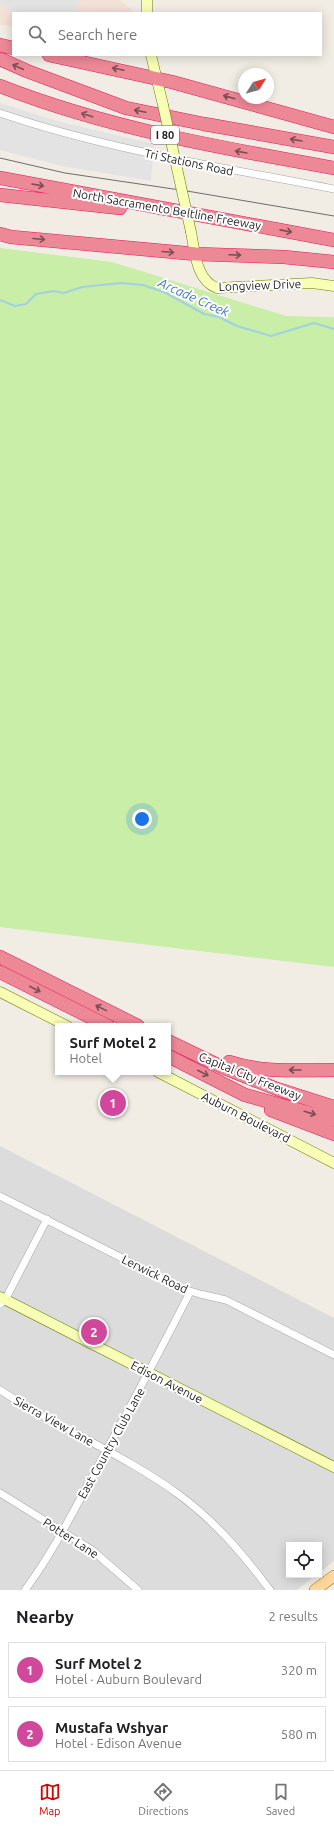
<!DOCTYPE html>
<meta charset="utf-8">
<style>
:root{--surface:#fff;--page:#f2f2f2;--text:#202124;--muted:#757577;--line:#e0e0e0;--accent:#ce0700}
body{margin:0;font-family:Ubuntu,sans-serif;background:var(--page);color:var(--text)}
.controls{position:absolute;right:12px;bottom:12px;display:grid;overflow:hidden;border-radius:0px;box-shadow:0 2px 10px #0003}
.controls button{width:36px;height:36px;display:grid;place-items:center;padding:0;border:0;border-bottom:1px solid var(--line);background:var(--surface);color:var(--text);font:20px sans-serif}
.compass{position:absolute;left:238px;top:68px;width:36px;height:36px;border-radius:50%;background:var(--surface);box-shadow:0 2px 10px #0003;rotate:53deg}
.you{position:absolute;left:142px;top:819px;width:14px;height:14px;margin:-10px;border:3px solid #fff;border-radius:50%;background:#1a73e8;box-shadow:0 0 0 6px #1a73e833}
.badge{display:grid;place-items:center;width:26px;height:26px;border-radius:50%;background:var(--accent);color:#fff;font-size:13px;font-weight:700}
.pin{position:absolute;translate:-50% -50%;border:2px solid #fff;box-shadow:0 1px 4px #0006}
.popup{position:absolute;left:55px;top:1023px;width:116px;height:52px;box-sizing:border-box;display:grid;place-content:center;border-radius:0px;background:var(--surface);filter:drop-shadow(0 1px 3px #0005);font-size:13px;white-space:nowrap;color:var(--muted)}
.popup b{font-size:15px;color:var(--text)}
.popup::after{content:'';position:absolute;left:50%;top:100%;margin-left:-8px;border:8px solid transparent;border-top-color:var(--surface)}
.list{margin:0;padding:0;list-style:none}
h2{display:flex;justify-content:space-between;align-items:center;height:52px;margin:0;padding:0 16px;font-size:17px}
h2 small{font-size:13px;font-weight:400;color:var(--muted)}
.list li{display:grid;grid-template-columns:26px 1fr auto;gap:12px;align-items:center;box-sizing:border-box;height:56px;margin:0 8px 8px;padding:0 8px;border:1px solid var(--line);border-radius:0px}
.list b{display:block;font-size:15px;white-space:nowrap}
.list p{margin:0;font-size:13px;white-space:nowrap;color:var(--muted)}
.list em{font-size:13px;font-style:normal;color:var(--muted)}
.icon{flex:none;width:22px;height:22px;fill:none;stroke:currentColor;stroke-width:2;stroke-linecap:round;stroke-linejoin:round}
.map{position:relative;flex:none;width:334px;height:1590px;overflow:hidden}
.search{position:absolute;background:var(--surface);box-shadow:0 2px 10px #0003;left:12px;right:12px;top:12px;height:44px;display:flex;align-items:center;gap:10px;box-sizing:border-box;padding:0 14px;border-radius:0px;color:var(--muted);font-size:15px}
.sheet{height:180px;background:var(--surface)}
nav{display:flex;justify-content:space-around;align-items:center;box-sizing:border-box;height:56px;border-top:1px solid var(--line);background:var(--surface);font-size:11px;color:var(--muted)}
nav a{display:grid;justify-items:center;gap:2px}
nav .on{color:var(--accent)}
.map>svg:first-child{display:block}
.residential{fill:#dddcdc}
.military{fill:#f3e0d7}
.grass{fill:#c8eea8}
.parking{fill:#e3e3e3}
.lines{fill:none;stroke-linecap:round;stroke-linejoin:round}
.stream{stroke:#a2d1e1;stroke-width:2}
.street-casing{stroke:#a6a6a6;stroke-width:8}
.secondary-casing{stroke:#6b7c00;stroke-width:11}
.primary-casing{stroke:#9a6d00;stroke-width:12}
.highway-casing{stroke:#e71959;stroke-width:14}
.street{stroke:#fff;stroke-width:7}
.secondary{stroke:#f8feb6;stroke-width:10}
.primary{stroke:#ffd89b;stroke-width:11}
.highway{stroke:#ed8897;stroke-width:13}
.tram{stroke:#6d6d6d;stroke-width:1}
.secondary-bridge-casing{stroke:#6b7c00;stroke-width:11;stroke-linecap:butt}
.secondary-bridge{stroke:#f8feb6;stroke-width:10}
.oneway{stroke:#7c4e55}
.labels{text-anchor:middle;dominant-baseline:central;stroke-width:4;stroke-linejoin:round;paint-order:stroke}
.shield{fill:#fff;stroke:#626262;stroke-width:1}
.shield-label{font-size:11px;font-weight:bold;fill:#1f1f1f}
.street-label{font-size:12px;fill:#1f1f1f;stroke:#fff}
.water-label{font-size:13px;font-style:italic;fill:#4479b6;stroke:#fff}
</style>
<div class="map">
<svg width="334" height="1590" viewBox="0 0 334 1590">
<rect width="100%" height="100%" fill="#f1ede5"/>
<path class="residential" d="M0,1146L334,1318V1561L319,1573V1545H289V1575H316L297,1590H0Z"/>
<path class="military" d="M0,0H120L132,10V13H13V26L0,25Z"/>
<path class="grass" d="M0,248L112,262L286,316L334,317V967L0,927Z"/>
<path class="parking" d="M0,0H82L73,13H16L0,5Z
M0,103L57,121L154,144L151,181L62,166L0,150Z"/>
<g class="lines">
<path class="stream" d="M0,300L15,306L26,304L36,294L54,291L64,293L82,287L121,283L143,285L166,293L204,314L219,317L237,326L271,336L314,323L334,329"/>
<g class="street-casing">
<path id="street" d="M0,113C108,150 222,167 334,189
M0,1196L183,1289L200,1294L226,1300L334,1355
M0,1304L5,1300L47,1219
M0,1390C57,1428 122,1453 178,1494C215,1521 243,1554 270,1590
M0,1493L92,1550L138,1590
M25,1590C51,1555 71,1516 92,1477C125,1416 159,1354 190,1292"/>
</g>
<g class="secondary-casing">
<path id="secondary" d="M147,13V0
M151,55L163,105
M191,232C195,252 196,280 217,288L312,283L334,286
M0,992L67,1026
M158,1072L334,1163
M0,1297L334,1467"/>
</g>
<g class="primary-casing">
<path id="primary" d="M315,1590L334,1576"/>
</g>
<g class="highway-casing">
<path id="highway" d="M0,45L13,48
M49,55L172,82L334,127
M0,59L27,71L126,108L204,124L334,147
M0,86C107,128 221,148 334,168
M0,178L334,240
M0,195L120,208
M0,234L11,237L196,254L284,257L334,262
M0,957L138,1026
M0,972L108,1026
M168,1041L222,1067L277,1089L334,1107
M168,1056L245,1095L334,1120
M229,1062C263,1073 298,1070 334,1070
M271,1110L334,1134"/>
</g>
<use href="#street" class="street"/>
<use href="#secondary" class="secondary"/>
<use href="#primary" class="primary"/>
<use href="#highway" class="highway"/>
<path class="tram" d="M0,158L65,173L187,191L334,216"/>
<g class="secondary-bridge-casing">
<path id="secondary-bridge" d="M163,105L191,232"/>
</g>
<use href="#secondary-bridge" class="secondary-bridge"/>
</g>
<defs><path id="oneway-shaft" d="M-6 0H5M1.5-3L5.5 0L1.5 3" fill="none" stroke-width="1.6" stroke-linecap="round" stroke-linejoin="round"/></defs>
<g class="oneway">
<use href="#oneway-shaft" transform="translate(18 67) rotate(-155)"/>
<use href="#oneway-shaft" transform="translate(118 69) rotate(-168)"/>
<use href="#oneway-shaft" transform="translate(229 97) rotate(-164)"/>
<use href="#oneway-shaft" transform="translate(140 111) rotate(-168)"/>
<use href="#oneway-shaft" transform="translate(87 115) rotate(-162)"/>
<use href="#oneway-shaft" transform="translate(296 140) rotate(-170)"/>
<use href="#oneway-shaft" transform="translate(241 152) rotate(-170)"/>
<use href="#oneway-shaft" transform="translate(38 185) rotate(10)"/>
<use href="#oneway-shaft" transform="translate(286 231) rotate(11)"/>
<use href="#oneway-shaft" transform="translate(39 239) rotate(5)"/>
<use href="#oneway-shaft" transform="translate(168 252) rotate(5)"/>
<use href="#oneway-shaft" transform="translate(235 255) rotate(2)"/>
<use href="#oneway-shaft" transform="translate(35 989) rotate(27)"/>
<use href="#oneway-shaft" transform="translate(101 1008) rotate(-154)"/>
<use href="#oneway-shaft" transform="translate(295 1070) rotate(180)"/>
<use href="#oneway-shaft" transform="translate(203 1073) rotate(27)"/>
<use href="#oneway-shaft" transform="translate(310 1113) rotate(16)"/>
</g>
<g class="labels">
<rect class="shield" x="151" y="126" width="28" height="18" rx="3"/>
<g class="shield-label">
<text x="165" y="135">I 80</text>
</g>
<g class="street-label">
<text transform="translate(189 162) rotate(12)">Tri Stations Road</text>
<text transform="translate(167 209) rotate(10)">North Sacramento Beltline Freeway</text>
<text transform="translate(260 285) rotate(-2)">Longview Drive</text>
<text transform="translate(250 1076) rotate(22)">Capital City Freeway</text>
<text transform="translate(246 1117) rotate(27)">Auburn Boulevard</text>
<text transform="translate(155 1274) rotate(26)">Lerwick Road</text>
<text transform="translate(167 1382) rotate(27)">Edison Avenue</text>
<text transform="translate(54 1421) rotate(29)">Sierra View Lane</text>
<text transform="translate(111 1443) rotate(-61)">East Country Club Lane</text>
<text transform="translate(71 1538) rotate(33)">Potter Lane</text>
</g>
<g class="water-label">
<text transform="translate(194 297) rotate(24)">Arcade Creek</text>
</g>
</g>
</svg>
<div class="controls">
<button><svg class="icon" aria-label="locate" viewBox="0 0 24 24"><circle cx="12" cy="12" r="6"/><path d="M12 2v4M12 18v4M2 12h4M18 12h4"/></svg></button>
</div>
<svg class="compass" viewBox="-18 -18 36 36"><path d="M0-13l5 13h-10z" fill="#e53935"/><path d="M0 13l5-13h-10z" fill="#757577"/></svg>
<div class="you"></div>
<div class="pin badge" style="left:113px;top:1103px;background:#d1479c">1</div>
<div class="popup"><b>Surf Motel 2</b>Hotel</div>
<div class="pin badge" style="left:94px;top:1332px;background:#d1479c">2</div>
<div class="search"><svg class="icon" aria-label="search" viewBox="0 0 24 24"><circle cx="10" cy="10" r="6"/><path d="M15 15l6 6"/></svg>Search here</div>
</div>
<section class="sheet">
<h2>Nearby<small>2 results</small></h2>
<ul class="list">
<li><span class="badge" style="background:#d1479c">1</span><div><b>Surf Motel 2</b><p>Hotel · Auburn Boulevard</p></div><em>320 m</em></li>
<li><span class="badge" style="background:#d1479c">2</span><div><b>Mustafa Wshyar</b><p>Hotel · Edison Avenue</p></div><em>580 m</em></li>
</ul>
</section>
<nav>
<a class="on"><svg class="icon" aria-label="map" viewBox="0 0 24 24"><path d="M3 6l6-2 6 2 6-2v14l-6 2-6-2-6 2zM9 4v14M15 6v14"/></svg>Map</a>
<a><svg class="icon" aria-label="directions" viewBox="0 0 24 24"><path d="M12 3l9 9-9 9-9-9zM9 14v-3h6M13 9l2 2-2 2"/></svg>Directions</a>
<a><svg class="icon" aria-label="saved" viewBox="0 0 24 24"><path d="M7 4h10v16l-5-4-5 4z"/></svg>Saved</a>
</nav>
